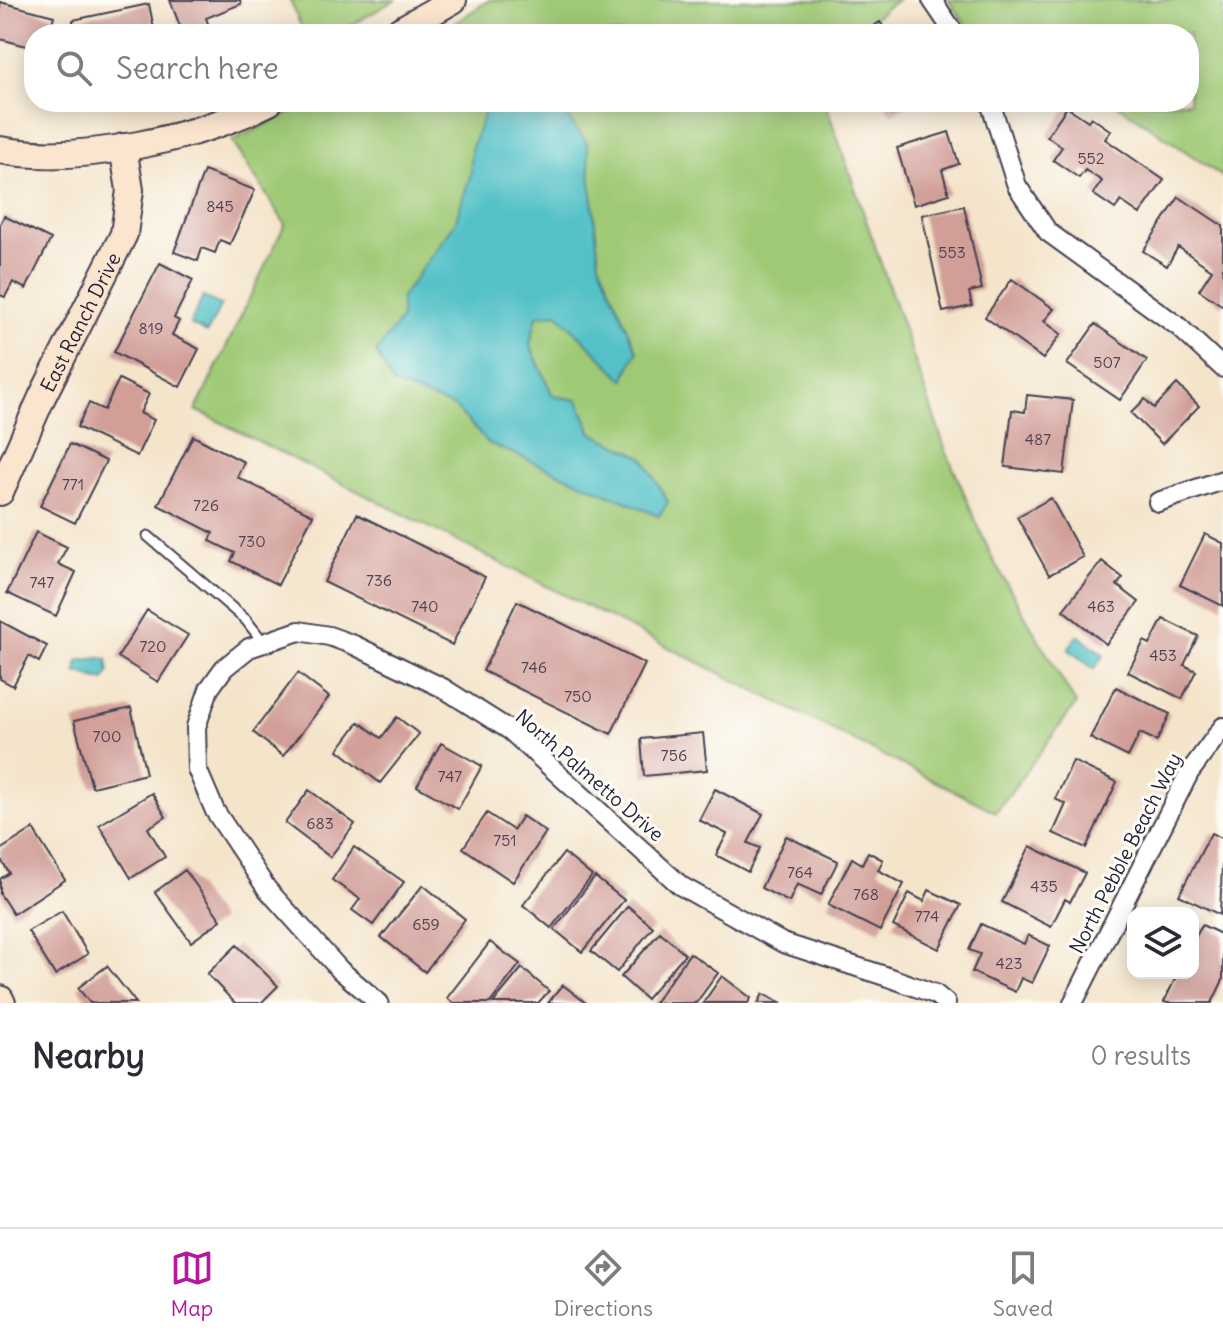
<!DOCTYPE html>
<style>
:root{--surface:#fff;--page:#f7f7f7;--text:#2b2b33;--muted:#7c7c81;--line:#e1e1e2;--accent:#b5179e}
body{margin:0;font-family:Delius,sans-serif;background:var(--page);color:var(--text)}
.controls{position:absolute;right:24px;bottom:24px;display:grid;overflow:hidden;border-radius:16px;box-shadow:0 4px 20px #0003}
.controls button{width:72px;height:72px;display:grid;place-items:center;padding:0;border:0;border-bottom:2px solid var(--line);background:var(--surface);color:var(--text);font:40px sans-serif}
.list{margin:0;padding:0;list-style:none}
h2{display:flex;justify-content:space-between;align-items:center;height:104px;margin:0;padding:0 32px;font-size:34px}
h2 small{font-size:26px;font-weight:400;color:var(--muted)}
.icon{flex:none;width:44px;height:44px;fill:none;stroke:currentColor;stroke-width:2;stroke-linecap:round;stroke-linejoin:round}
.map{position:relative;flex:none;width:1223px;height:1003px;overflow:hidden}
.search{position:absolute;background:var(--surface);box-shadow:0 4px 20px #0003;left:24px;right:24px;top:24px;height:88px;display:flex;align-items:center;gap:20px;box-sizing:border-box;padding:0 28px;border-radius:32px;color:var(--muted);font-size:30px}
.sheet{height:224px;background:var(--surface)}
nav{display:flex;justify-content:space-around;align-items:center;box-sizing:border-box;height:112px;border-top:2px solid var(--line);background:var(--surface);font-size:22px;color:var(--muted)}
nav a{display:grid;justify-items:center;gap:4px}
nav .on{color:var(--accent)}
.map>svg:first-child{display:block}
.green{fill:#9fc975;stroke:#607658;stroke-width:2}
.water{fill:#53c1c7;stroke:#3a7281;stroke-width:2}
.building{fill:#d19e98}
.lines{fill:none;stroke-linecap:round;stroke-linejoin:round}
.lane-casing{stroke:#423f50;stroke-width:13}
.street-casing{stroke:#423f50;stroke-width:22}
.secondary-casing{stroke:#423f50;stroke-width:30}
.lane{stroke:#fff;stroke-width:9}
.street{stroke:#fff;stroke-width:18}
.secondary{stroke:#fce5cf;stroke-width:26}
.labels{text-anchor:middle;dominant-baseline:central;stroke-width:6;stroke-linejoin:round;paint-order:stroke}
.number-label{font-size:16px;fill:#4e4152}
.street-label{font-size:20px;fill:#22223b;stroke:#fdfcf7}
</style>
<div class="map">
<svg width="1223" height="1003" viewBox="0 0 1223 1003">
<rect width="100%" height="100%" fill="#fdfcf7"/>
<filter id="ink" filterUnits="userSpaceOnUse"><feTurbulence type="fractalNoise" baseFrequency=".0125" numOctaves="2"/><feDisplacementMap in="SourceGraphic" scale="16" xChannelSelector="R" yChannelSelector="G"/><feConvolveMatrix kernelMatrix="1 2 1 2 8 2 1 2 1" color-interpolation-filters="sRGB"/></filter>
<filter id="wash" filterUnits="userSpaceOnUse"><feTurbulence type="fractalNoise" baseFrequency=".006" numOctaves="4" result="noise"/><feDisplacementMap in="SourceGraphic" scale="32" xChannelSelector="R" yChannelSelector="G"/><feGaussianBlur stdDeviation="1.8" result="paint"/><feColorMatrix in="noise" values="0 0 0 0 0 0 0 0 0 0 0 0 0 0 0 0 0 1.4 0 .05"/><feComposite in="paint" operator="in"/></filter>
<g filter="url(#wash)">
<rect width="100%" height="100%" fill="#f4e4ca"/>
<path class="green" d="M290,0H395L336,34H304Z
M489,0H897L852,34H439Z
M948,0H1223V177L1114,102H1189V34H973Z
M312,102H825L946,451L992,558L1076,704L996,812L196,410L285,224L232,141Z"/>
<path class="water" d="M488,102H556L587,143L599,262L637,351L624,380L557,313L537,316L530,345L553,396L578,400L592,433L643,457L668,502L659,516L488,443L455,407L393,384L376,352L401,319V298L455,223L471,173V150Z
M203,297L221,305L207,333L190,324Z
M1078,635L1104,655L1094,669L1068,649Z
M99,658L107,659L109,672L104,681L76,672L78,661Z"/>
<g id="blocks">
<path class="building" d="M170,0H240L241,4L206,18L212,34H183Z
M0,2L54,16L49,34H34V48L0,39Z
M149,4L155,34H73V20Z
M880,22L889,34H862Z
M883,102H912L892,115Z
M1067,107L1088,121L1091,117L1111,131L1105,139L1164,180L1140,214L1121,201L1115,209L1093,194L1102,181L1085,170L1079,178L1053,160L1062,147L1047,136Z
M949,132L959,164L942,170L949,194L914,205L897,148Z
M204,171L255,190L230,244L220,240L215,253L202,248L198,261L174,252Z
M1179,197L1223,226V306L1199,290L1212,270L1178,247L1167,266L1143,251Z
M964,206L982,289L969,292L972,306L943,312L922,215Z
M4,216L51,239L26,289L13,282L5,297L0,295V224Z
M160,263L193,280L174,318L179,321L172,335L199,349L180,387L114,352Z
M1012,279L1054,309L1044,321L1061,334L1043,359L985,317Z
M1095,324L1147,360L1120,400L1067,364Z
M119,379L149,394L140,413L154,420L137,456L77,427L89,403L104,410Z
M1177,384L1199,406L1162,444L1131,413L1145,399L1154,408Z
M1027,395L1073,400L1064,474L1005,467L1012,410L1025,412Z
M193,436L244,462L237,477L313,515L278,585L231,561L235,553L210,541L213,533L158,505Z
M70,444L106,461L75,523L40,506Z
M1051,498L1083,557L1049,575L1017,517Z
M357,514L485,577L452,645L324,582Z
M36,532L67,547L58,564L76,572L56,616L7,593Z
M1205,534L1223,543V606L1180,585Z
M1102,561L1123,578L1117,585L1139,602L1106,644L1063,610Z
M517,601L645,664L611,734L483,671Z
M147,610L188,635L158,682L118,657Z
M1163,619L1198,636L1184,665L1196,671L1182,699L1128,672L1144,641L1150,644Z
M0,621L47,646L39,662L29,656L13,686L0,679Z
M298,673L329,697L283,756L253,732Z
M1116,687L1170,714L1157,741L1140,733L1128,757L1090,738Z
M131,708L146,774L92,787L74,721Z
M397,717L419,734L380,783L338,750L359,722L381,738Z
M703,733L707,770L644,776L641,739Z
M441,743L482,766L458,809L417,786Z
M1073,761L1117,782L1086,848L1053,833L1066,804L1055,799Z
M715,789L763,814L748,843L760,848L748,872L716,855L727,834L699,820Z
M309,790L355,824L330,857L285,823Z
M152,793L166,817L148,828L165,857L131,878L99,825Z
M487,813L513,830L522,816L546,832L513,882L463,848Z
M33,829L65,880L13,914L0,894V879L9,873L0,858V850Z
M1211,833L1223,839L1220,915L1179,895Z
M786,836L838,861L821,895L797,884L789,902L761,888Z
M1030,846L1085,873L1070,902L1065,899L1051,927L1002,902Z
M354,847L404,882L373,925L352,910L360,899L332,880Z
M868,852L883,860L878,870L904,884L880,931L828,905L852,858L862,864Z
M564,853L592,876L551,928L523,905Z
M185,870L221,920L191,942L155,892Z
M595,877L624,900L582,952L554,929Z
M423,885L465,919L425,972L381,937Z
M929,890L961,905L939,949L893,926L909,893L924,901Z
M628,906L653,927L617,972L591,951Z
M62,911L88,954L55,975L28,931Z
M981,924L1024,944L1028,935L1050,946L1032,983L1021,978L1015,992L972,972L980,954L969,950Z
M1202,925L1223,935V980L1212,1003H1167L1164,1002L1178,973H1193V942Z
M660,932L685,954L646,999L621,977Z
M490,942L520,964L490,1003H453L447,998Z
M237,945L278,986L261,1003H235L207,974Z
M690,953L718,973L696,1003H654Z
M107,966L136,1003H90L78,988Z
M522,968L549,991L538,1003H493Z
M722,976L751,998L748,1003H703Z
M563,985L586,1003H548Z
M763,994L782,1003H758Z"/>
</g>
</g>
<g filter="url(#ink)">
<use href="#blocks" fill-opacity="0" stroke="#423f50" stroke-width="2"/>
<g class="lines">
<g class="lane-casing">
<path id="lane" d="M148,536L246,620L264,643"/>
</g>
<g class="street-casing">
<path id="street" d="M932,0L955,34
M990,102L1017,186L1048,232L1179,327L1223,368
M1158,502L1223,480
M379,1003L340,970L267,889L215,811L197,769L196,727L209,689L224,668L249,648L299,631L329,636L354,645L443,688L511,731L681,886L783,943L888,977L935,994L946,1003
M1073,1003L1189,773L1223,727"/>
</g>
<g class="secondary-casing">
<g id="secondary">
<path d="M394,34L453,0"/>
<path d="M0,150C79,165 198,138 269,102"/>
<path id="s1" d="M0,492L42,397L124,234L130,190L123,147"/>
<path d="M0,999L2,1003"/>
</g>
</g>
<use href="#lane" class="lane"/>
<use href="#street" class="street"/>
<use href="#secondary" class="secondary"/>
</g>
</g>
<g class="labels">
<g class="number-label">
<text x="1091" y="158">552</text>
<text x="220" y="206">845</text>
<text x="952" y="252">553</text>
<text x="151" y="328">819</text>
<text x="1107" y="362">507</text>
<text x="1038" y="439">487</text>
<text x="73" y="484">771</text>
<text x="206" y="505">726</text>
<text x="252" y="541">730</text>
<text x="379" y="580">736</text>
<text x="42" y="582">747</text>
<text x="425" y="606">740</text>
<text x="1101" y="606">463</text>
<text x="153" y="646">720</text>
<text x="1163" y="655">453</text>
<text x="534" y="667">746</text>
<text x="578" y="696">750</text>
<text x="107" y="736">700</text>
<text x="674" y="755">756</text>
<text x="450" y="776">747</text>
<text x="320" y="823">683</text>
<text x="505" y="840">751</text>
<text x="800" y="872">764</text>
<text x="1044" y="886">435</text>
<text x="866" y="894">768</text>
<text x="927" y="916">774</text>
<text x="426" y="924">659</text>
<text x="1009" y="963">423</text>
</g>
<g class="street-label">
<text stroke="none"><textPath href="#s1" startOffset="188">East Ranch Drive</textPath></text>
<text transform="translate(590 775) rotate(41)">North Palmetto Drive</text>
<text transform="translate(1125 853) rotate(-63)">North Pebble Beach Way</text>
</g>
</g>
</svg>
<div class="controls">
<button><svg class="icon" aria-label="layers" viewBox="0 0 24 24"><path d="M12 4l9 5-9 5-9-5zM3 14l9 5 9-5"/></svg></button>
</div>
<div class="search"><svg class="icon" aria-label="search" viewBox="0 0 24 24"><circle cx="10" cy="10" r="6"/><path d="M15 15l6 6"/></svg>Search here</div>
</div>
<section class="sheet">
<h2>Nearby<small>0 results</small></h2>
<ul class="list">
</ul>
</section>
<nav>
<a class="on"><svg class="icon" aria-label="map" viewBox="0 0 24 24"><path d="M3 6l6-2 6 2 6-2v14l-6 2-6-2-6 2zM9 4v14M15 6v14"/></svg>Map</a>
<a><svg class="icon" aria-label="directions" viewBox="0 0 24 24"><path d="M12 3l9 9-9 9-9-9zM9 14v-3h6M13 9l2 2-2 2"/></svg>Directions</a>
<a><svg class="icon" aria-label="saved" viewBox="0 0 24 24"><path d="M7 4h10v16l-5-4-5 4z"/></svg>Saved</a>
</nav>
